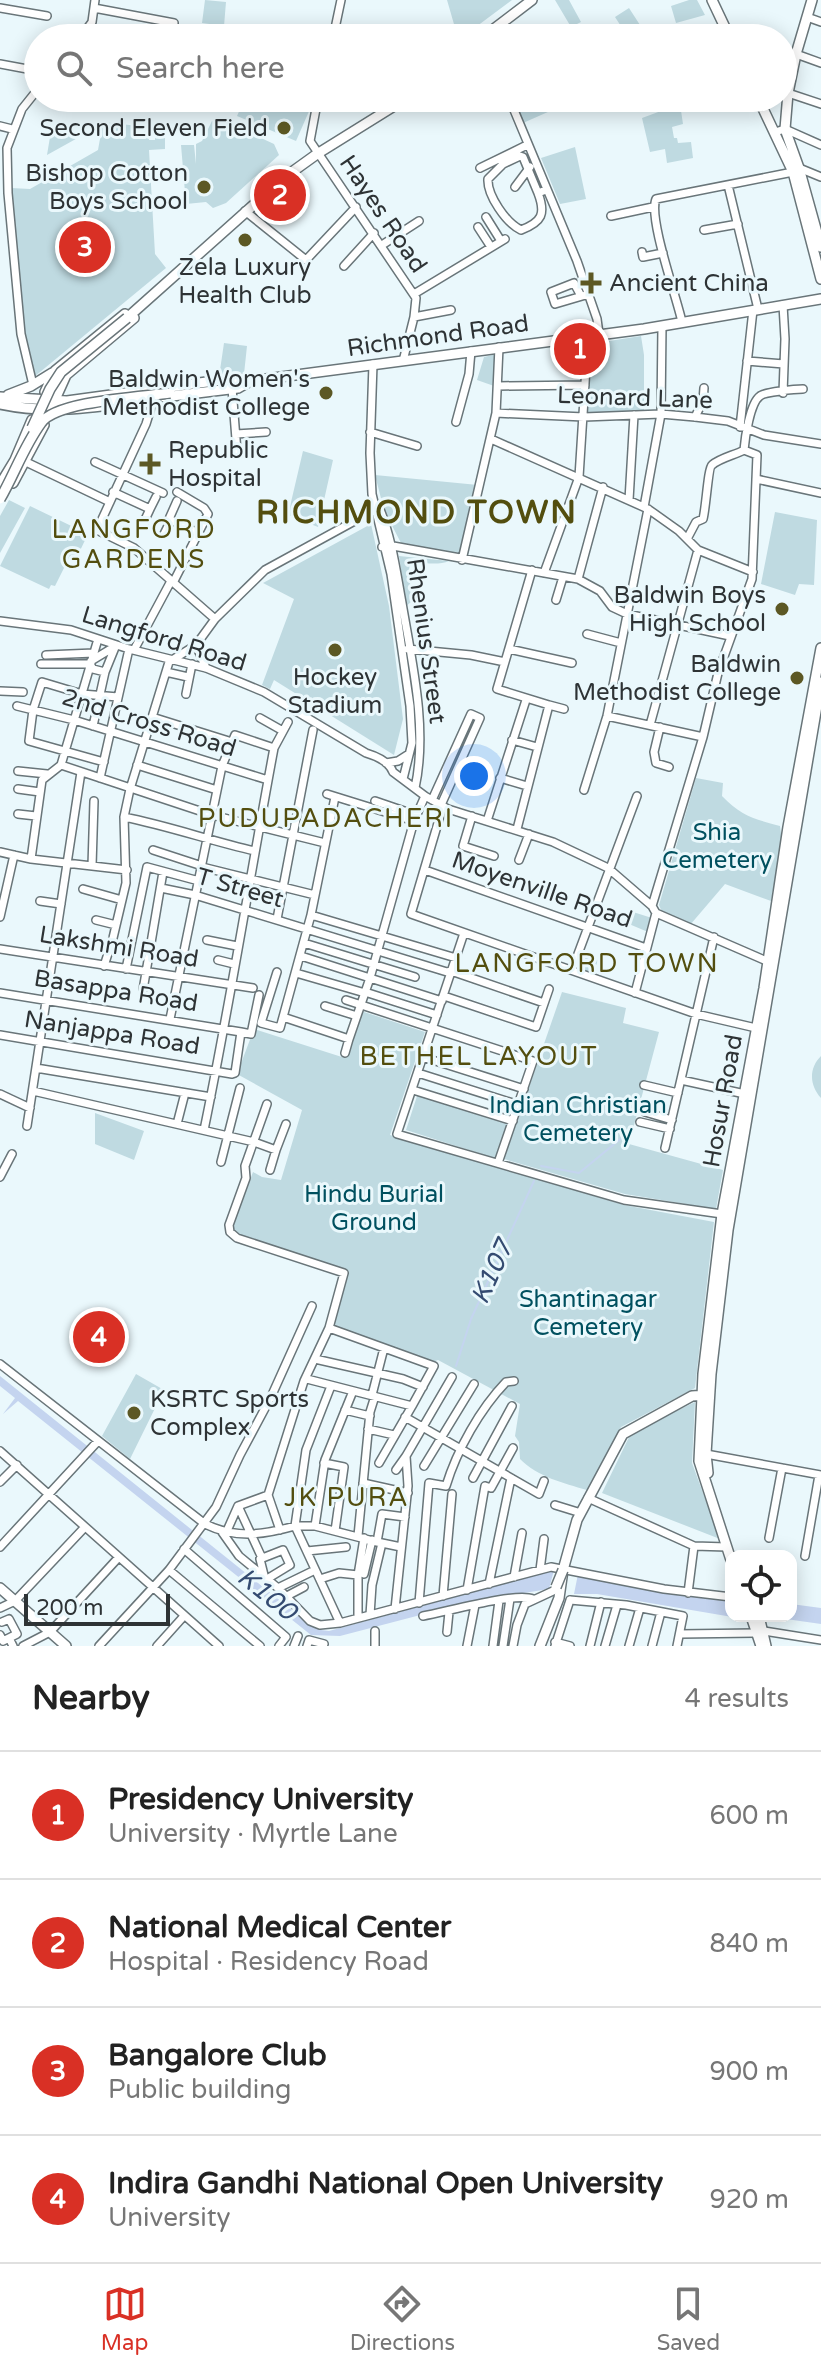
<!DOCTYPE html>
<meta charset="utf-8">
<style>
:root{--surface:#fff;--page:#f6f6f6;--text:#222;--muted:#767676;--line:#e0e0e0;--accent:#d93025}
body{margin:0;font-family:"Varela Round",sans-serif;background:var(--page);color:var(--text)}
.controls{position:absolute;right:24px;bottom:24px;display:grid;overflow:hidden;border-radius:16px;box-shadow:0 4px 20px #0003}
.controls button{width:72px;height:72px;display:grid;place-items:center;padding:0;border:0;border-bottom:2px solid var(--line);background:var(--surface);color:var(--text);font:40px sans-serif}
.scale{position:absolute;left:24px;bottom:20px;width:146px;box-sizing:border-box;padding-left:8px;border:4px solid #2e3335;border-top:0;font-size:22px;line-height:28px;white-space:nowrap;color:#2e3335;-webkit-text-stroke:6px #eaf8fc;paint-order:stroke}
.you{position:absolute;left:474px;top:776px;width:28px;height:28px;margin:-20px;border:6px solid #fff;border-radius:50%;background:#1a73e8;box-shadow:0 0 0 12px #1a73e833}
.badge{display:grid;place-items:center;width:52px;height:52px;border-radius:50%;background:var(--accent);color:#fff;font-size:26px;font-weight:700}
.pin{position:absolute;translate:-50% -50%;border:4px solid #fff;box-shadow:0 2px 8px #0006}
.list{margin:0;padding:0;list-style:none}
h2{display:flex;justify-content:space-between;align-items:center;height:104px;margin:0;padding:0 32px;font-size:34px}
h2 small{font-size:26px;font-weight:400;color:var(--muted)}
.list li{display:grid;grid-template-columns:52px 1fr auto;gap:24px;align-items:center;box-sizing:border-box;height:128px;padding:0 32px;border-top:2px solid var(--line)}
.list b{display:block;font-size:30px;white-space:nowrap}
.list p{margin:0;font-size:26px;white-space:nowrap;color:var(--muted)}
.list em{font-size:26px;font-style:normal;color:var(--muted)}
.icon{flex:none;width:44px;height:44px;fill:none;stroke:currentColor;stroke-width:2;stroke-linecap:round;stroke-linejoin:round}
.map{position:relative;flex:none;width:821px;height:1646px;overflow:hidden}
.search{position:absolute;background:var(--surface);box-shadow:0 4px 20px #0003;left:24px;right:24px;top:24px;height:88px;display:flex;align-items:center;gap:20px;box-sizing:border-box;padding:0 28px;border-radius:44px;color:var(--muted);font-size:30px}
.sheet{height:616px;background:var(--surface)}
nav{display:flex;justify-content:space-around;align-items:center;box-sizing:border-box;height:112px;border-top:2px solid var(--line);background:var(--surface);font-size:22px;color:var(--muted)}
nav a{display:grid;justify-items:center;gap:4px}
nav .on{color:var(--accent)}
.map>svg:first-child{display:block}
.green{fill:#bfdae1}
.water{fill:#c4d4ef}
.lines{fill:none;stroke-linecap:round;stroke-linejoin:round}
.stream{stroke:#c4d4ef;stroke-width:2}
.minor-casing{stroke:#697579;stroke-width:10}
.major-casing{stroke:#697579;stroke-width:12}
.minor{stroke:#fff;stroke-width:7}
.major{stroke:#fff;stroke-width:9}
.major-bridge-casing{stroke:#697579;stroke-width:12;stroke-linecap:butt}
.major-bridge{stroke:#fff;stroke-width:9}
.poi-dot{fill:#5c5824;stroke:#eaf8fc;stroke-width:3}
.labels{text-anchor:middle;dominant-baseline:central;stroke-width:6;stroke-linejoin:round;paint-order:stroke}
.poi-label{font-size:24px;fill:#2e3335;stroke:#eaf8fc;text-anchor:end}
.street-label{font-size:24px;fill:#2e3335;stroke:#eaf8fc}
.park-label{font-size:24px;fill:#00505f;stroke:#eaf8fc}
.neighbourhood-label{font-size:26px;letter-spacing:2px;fill:#534e0f;stroke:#eaf8fc}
.water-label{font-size:26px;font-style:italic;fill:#344b71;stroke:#eaf8fc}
.district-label{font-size:32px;font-weight:bold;letter-spacing:2px;fill:#534e0f;stroke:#eaf8fc}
</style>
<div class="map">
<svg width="821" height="1646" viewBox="0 0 821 1646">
<rect width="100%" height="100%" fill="#eaf8fc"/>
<path class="green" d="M205,0L226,2L224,26L202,23Z
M447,0H512L461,38H458Z
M555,0H569L581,22L571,27Z
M689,0H697L705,15L676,23L671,6Z
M629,8L640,25L626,34L615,17Z
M245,98H285L310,109L296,141L237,116Z
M514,98H551L557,108L523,123Z
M680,104L683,124L672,127L674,138H677L678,143L691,142L693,158L667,163L665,149L650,152L642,118Z
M212,121H224L274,144L279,155L226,203L213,208L206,202L186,204L181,145H194L196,164V144L202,141Z
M103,122L147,127L149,140H155V133H149V127H165V149L149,150L155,254L166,268L34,377L24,333L11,188L30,189L98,150Z
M51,131H56L83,135L47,155Z
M575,147L586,199L560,204L541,158Z
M641,336L644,355V412L586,414L588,368H602L603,342Z
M224,343L247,346L244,374L219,377Z
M497,354L494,386L477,380L484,357Z
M303,451L333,460L318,527L288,515Z
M375,475L478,485L462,555L401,543L384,510Z
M9,500L25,508L0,553V516Z
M30,506L88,534L76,559L70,556L55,586L51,585L49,589L0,566Z
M775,512L817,520L814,585L799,584L795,595L761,584Z
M371,524L389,606L403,719L394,755L274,680L270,689L262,685L294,599L263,583Z
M399,556L449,561C438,566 423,562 411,563C405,575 414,589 411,602L406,606Z
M696,778L723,783L722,796C741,816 754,819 780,826L782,840L771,901L725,884L690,925L662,912L659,905Z
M633,912L652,918L648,932L629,924Z
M582,954L598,960L593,974L577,969Z
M562,992L626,1008L623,1023L659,1032L629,1144L723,1170L716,1209L625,1194L504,1159Z
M361,1011L425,1032L390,1135L624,1205L714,1222L695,1388L621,1427L587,1490C563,1483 538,1477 520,1459L519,1442L515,1436L520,1404L438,1360L430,1363L390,1346L333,1328L348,1271L242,1237L231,1229L253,1172L262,1177L281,1180L302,1110L237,1074L254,1029L345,1058Z
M821,1056V1098C810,1086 808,1069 821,1056Z
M418,1093L509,1122L497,1159L406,1130Z
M95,1113L144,1131L134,1160L95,1144Z
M136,1374L164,1390L130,1459L102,1436Z
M695,1402L692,1463L720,1539L602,1493L631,1433Z"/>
<path class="water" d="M0,1376L303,1619L321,1630L329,1631L554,1570L549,1589L474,1601L340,1636L311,1635L18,1401L3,1414L15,1398L0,1386Z
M578,1574L731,1601V1616H791V1604L821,1608V1624L765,1616L744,1619L597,1594H574Z"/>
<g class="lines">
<path class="stream" d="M541,1166L579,1173L629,1132
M456,1366L471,1319L534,1181"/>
<g class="minor-casing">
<path id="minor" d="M0,8L47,16
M94,8L174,23
M807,17L821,22
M80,38L92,22L95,0
M333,38L341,0
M796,54L821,63
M0,64L38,71
M788,93L821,104
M89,98L128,104
M318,98L310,141L416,298L414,317L403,361
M509,98L577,261L597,319L599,334
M0,126L12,129
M775,132L785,129L821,145
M480,168L527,145
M799,168L821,177
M728,185L758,309
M515,187L530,167
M538,193L523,157L520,156L503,164L488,179C487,195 506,223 521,230C542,222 546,214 538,193L546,190
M245,211L306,260L356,207
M611,216L653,207
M486,217L501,241
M478,227L491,247
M704,230L738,224
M382,245L419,221
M642,252L643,257L663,253
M344,266L374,233
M414,294L505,239
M581,296L574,283L551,292L555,304L589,294
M414,317L451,310
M682,322C677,298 648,218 656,199L793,172
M747,361L784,364
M373,364L370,453L372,494L391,574L410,706L412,743L403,779
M33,385L21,334L8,193L7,148L22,109L38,89
M499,386L585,385
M232,388L237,452
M783,393L785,339L783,305
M154,398L146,424L97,530L134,548L215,619
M496,413L584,417L661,414L695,417L728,421L764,435L821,444
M695,417L703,401L704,388
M456,422L469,374L471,351
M740,427L753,310
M370,432L417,446
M236,434L266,432
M491,439L648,509L679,531L698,550L753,572
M744,450C745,438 750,403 760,396C764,392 796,389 803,389
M26,462L110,502
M95,462L163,493
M756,479L821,493
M113,492L150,509L142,526
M629,500L634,415
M177,501L169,519L198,533
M379,507C392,538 396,570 402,603C412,662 428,729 415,788
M644,507L661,414L662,326
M150,509L156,497
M164,534L171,520
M687,539L696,522L703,519C706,508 708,468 712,465C720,458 735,455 744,450
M382,547L393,546L578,579L600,591L612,607L627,614L730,636
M462,560L496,413L499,347
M544,573L579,477L588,336
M578,579L603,487
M173,583L208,514L204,508L177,492
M556,600L563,577
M0,621L71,630L129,649L206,668L264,692L366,753C376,756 389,761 393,772L425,796L448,809L553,842L608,868L652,906L656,913L769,962
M587,634L621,643
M196,645L206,668
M408,649L471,655L505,662
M509,649L572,663
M134,650L171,581
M46,655L94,653
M91,661L114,647
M41,664H90L93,669L105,672
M166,672L188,677
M0,691L23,692
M186,694L192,664
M549,705L564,709
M17,706L74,720L268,780
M607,716L703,737
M152,717L232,742
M260,718L283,731
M650,725L698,550
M93,726L105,672L116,645
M660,727L654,752L656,763L669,767
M512,740L537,747
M104,762L29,741L33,710L42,682L82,694L118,697
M386,763L398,761L409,754
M61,765L212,815L325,843
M137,765L217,790
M18,771L47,774
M100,778L129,649
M500,778L527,786
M18,789L40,792
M584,790L607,716L648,509
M327,794L414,821
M335,797L311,915L283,1017L349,1039L370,978L414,821L425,796
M432,800L471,714L480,718L441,805
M375,801L416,815
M443,806L411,914L696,1014L756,1028
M18,814L36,816
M472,816L463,846L494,856
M124,817C169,826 211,841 255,851
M487,821L526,700
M517,829L549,705L497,689L532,570
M153,850L202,866
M0,852L31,859L127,870
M31,859L42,780L61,765L98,639
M519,860L529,834
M92,866L94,801
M202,867L315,895
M425,870L646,948
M161,888L195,895L447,972L451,971L544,1003
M83,889L122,900
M40,901L61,904
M652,906L703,737L718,673L752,579L757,455L744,450
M311,915L456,958
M0,917L14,855
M277,919L313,730
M96,920L116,925
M464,933L397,1134L624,1200L722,1214
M207,940L237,946
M304,943L415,977
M0,949L253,988
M301,956L442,1001
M218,960L234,964
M104,966L113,938L126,883L124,817L130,789L169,662L196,645L215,619L265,570L380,507
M126,969L147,867L199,881
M572,970L637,796
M277,972L261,1023L280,1028L283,1017
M296,973L365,993
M143,990L163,872
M365,992L437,1015
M0,993L241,1032
M635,993L656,913
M444,996L536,1027L549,989
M346,1000L533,1061L498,1163
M325,1006L357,1016
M170,1019L222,766L235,735L274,748
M0,1035L232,1074L235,1073L241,1032L251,1034L259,995
M345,1053L349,1039
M423,1057L524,1089
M36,1068L211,1097
M418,1073L519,1105
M681,1080L745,1094
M644,1085L678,1093
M413,1090L513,1121
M33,1091L254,1142L276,1150L286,1124
M0,1094L30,1108
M267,1104L245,1166L246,1178L229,1225L230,1232L237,1238L344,1273L329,1328L304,1381L268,1495L280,1530
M645,1112L672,1120
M640,1122L670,1129
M177,1124L185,1093
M27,1126L81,772
M204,1130C230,1004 250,876 274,748L288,722
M665,1148L714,937
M221,1162L240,1088
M270,1170L276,1150
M0,1177L12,1154
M329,1328L434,1366L412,1406
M315,1359L403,1379L423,1387
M0,1364L205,1524C236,1539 263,1535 295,1526L340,1623L551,1567L664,1589L731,1597
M307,1379L412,1406L379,1463
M331,1386L306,1450L295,1526H315L377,1542
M372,1395L384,1348
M345,1410L370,1416
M405,1417L539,1494L544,1481
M368,1429L394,1435
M0,1451L219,1646
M706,1454L821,1475
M324,1463L344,1467L335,1531
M424,1466L474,1384
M396,1470L406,1456
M473,1478L512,1406
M0,1482L17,1465
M363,1483L408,1493
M588,1498L694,1546L727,1547
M555,1505L581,1513
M238,1506L262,1558
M315,1526L325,1460L353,1391
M222,1532L239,1556L278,1588L310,1621L320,1625L340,1623
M226,1533L238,1506L268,1495
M358,1536L370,1412L375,1396
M769,1538L782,1468
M0,1547L98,1441
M401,1547L377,1542L382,1514L405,1517
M184,1549L286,1637L279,1646
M307,1551L346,1547
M735,1556H750
M805,1556L819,1475
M169,1570L260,1646
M540,1570L544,1539
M364,1574L372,1540
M264,1575L260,1559L283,1550L290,1565L267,1579
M358,1575L364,1538
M514,1577L522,1533
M320,1579L339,1573L358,1575V1618
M489,1584L511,1478
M278,1588L315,1570
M467,1590L485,1486L491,1488L513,1448
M688,1593L694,1546
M443,1596L452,1494
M285,1597L304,1587
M570,1600L626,1605L683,1616L677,1646
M419,1603L429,1483L446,1486C457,1450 480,1409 506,1382L514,1381
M0,1608L15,1601L85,1527
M395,1609L408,1486L406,1456L452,1377
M370,1615L372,1585L382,1543
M423,1616C446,1612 515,1592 533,1599
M2,1622L9,1619L17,1634L9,1638
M764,1631L821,1640
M447,1632L449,1612
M680,1634L755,1633
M0,1635L3,1641L9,1638L13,1646
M555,1642L570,1646
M23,1646L50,1632L119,1557
M99,1646L169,1570L216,1507L240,1455L271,1397L312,1306
M157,1646L184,1616
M294,1646L298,1636
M307,1646L309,1640L324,1644L323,1646
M375,1646V1631
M467,1646L475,1605
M493,1646L499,1601
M503,1646L510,1599
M513,1646L517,1625L525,1604L553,1591
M555,1646L570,1600
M590,1646L601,1602
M605,1646L617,1605
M629,1646L640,1608
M652,1646L661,1612"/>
</g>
<g class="major-casing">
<path id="major" d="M712,0L730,38
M812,0L796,54L788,93L785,129L799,168L821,247
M482,38L532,0
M758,98L793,172L821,279
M127,318L285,177L317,154L407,98
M45,392L55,371L125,314
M8,395L31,386L52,373
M0,397L67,401L236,378L250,381L644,329L821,299
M164,397L238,388L250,381
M0,404C51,415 99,407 150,399
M53,404L66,375L134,318
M13,483L44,425
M0,485L15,460L32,420
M708,1473L706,1454L711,1374L728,1230L821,682
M731,1560L699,1461L703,1374L722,1214L764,988L788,827L821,648
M0,1588L66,1646
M751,1616L761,1646
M759,1616L766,1646
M540,1646L559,1598L563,1570L577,1520L623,1434L692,1396L706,1395"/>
</g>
<use href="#minor" class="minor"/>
<use href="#major" class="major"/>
<g class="major-bridge-casing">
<path id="major-bridge" d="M32,428L50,389L61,372L127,318
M0,499C14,475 24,446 41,423C56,401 142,397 170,393
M556,1587L563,1570"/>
</g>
<use href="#major-bridge" class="major-bridge"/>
</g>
<g class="poi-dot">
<circle cx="284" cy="128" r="8"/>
<circle cx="204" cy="187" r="8"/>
<circle cx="245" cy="240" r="8"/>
<path d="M587 271h8v8h8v8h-8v8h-8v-8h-8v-8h8z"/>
<circle cx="326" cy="393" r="8"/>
<path d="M146 452h8v8h8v8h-8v8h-8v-8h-8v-8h8z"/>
<circle cx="782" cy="609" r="8"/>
<circle cx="335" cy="650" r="8"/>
<circle cx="797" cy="678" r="8"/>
<circle cx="134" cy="1413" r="8"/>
</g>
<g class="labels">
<g class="poi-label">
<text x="268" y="128">Second Eleven Field</text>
<text x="188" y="173">Bishop Cotton<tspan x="188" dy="28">Boys School</tspan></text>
<text x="245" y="267" text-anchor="middle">Zela Luxury<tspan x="245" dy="28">Health Club</tspan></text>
<text x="609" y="283" text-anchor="start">Ancient China</text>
<text x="310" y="379">Baldwin Women's<tspan x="310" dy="28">Methodist College</tspan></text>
<text x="168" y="450" text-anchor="start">Republic<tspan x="168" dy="28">Hospital</tspan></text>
<text x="766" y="595">Baldwin Boys<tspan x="766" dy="28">High School</tspan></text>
<text x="781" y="664">Baldwin<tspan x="781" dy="28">Methodist College</tspan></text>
<text x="335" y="677" text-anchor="middle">Hockey<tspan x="335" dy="28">Stadium</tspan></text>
<text x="150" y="1399" text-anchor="start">KSRTC Sports<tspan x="150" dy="28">Complex</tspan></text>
</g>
<g class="street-label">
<text transform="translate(383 214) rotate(56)">Hayes Road</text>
<text transform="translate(438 336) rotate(-8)">Richmond Road</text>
<text transform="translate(635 398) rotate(2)">Leonard Lane</text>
<text transform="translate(164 639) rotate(17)">Langford Road</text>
<text transform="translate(426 641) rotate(82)">Rhenius Street</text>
<text transform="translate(149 723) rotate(17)">2nd Cross Road</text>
<text transform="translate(240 888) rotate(16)">T Street</text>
<text transform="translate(542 890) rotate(19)">Moyenville Road</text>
<text transform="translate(119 947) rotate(9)">Lakshmi Road</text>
<text transform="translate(116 991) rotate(9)">Basappa Road</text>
<text transform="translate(112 1033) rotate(9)">Nanjappa Road</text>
<text transform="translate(723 1101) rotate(-80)">Hosur Road</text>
</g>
<g class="park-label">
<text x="717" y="832">Shia<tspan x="717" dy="28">Cemetery</tspan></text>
<text x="578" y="1105">Indian Christian<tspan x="578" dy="28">Cemetery</tspan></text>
<text x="374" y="1194">Hindu Burial<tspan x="374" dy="28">Ground</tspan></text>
<text x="588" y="1299">Shantinagar<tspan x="588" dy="28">Cemetery</tspan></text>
</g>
<g class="neighbourhood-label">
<text x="134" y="529">LANGFORD<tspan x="134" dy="30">GARDENS</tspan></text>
<text x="326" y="818">PUDUPADACHERI</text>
<text x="587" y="963">LANGFORD TOWN</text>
<text x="479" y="1056">BETHEL LAYOUT</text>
<text x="347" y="1497">JK PURA</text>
</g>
<g class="water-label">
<text transform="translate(492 1272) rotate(-66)">K107</text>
<text transform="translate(267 1594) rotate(39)">K100</text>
</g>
<g class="district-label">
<text x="417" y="513">RICHMOND TOWN</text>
</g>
</g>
</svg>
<div class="controls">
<button><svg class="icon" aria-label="locate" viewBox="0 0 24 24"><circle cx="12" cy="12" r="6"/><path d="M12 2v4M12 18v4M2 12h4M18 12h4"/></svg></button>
</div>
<div class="scale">200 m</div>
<div class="you"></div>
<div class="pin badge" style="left:580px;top:349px">1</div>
<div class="pin badge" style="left:280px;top:195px">2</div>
<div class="pin badge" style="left:85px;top:247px">3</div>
<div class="pin badge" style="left:99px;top:1337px">4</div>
<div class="search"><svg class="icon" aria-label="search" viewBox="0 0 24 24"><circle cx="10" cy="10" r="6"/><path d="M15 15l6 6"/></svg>Search here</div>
</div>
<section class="sheet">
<h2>Nearby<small>4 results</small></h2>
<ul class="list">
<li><span class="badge">1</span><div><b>Presidency University</b><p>University · Myrtle Lane</p></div><em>600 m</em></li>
<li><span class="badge">2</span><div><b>National Medical Center</b><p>Hospital · Residency Road</p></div><em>840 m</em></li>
<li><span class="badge">3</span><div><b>Bangalore Club</b><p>Public building</p></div><em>900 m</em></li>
<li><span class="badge">4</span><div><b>Indira Gandhi National Open University</b><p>University</p></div><em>920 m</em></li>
</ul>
</section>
<nav>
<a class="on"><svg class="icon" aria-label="map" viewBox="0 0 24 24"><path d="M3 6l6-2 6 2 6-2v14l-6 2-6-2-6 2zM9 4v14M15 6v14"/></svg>Map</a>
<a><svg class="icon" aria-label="directions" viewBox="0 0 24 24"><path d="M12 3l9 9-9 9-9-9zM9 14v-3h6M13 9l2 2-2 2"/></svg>Directions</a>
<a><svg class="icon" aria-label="saved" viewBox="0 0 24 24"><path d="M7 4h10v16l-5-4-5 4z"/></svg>Saved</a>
</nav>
